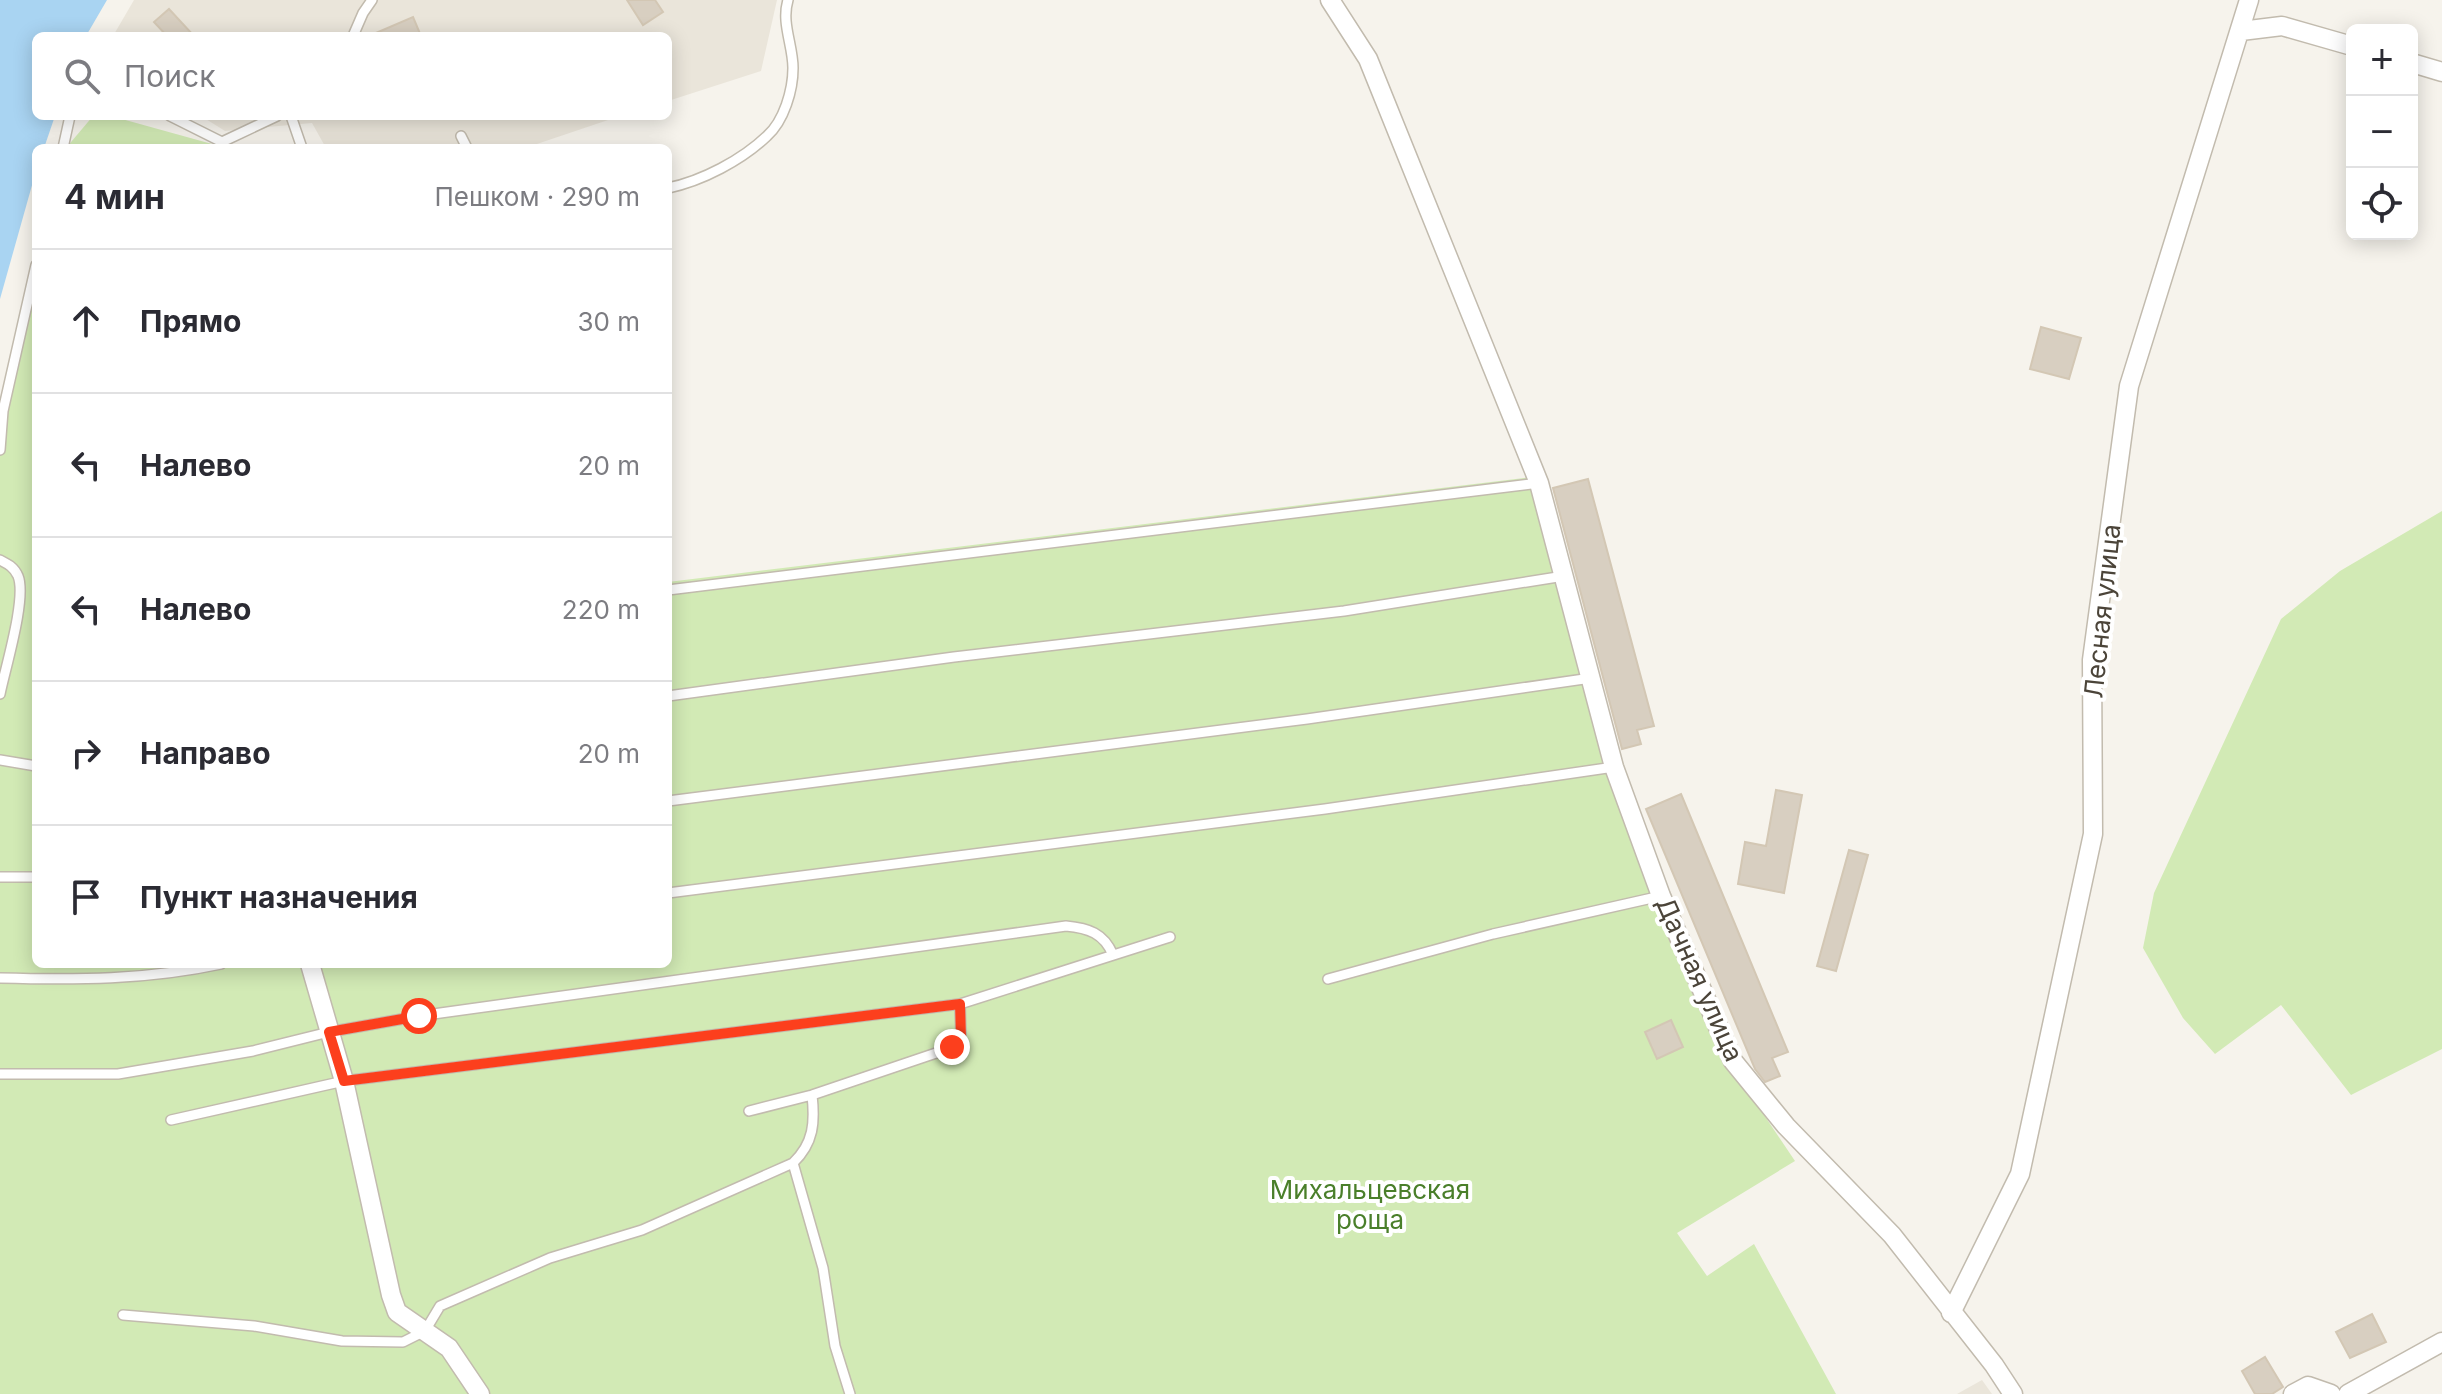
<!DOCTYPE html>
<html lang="ru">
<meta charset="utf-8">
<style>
:root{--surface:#fff;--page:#f7f7f7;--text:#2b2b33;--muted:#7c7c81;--line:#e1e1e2}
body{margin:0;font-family:Inter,sans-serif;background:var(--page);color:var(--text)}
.controls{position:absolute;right:24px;top:24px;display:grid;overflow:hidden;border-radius:12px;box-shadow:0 4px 20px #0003}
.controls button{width:72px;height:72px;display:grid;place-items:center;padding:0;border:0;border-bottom:2px solid var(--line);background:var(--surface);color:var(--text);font:40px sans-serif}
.stop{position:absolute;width:24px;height:24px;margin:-18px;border:6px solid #fc3f1d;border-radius:50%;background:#fff}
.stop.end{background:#fc3f1d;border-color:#fff;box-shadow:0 2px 8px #0008}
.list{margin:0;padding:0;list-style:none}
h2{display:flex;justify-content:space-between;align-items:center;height:104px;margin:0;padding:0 32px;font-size:34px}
h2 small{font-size:26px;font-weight:400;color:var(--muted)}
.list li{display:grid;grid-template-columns:52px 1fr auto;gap:24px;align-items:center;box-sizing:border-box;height:144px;padding:0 32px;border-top:2px solid var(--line)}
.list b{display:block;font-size:30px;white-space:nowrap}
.list em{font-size:26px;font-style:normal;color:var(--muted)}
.icon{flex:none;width:44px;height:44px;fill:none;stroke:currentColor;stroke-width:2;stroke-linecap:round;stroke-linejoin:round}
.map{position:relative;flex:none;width:2442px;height:1394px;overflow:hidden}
.search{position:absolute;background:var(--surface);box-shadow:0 4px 20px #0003;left:32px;top:32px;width:640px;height:88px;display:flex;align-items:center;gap:20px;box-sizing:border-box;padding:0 28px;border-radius:12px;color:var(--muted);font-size:30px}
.panel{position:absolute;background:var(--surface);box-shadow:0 4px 20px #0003;left:32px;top:144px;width:640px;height:824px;border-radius:12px}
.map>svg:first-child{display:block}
.residential{fill:#eae5da}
.green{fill:#d2eab5}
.water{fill:#a9d4f2}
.building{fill:#d8cfc1;stroke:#d3c7b4;stroke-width:2}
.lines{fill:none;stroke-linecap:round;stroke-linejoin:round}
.lane-casing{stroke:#c2bbae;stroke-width:12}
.street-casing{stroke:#c2bbae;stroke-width:21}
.lane{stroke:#fff;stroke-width:9}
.street{stroke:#fff;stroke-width:18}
.route{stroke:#fc3f1d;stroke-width:10}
.labels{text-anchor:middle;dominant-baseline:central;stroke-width:8;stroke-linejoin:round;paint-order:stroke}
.street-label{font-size:26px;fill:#4b4439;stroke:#fff}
.park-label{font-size:26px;fill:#4a7f2a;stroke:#fff}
</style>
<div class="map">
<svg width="2442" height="1394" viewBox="0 0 2442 1394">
<rect width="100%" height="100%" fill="#f6f3ec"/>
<path class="residential" d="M134,0H777L761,71L668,101V36H113Z
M201,116H620L525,148H326L312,123L225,131Z
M1982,1380L1992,1394H1957Z"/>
<path class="green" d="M93,116H111L212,144L247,148H66Z
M36,246V964H668V582L1532,477L1610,770L1729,1063L1795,1161L1677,1233L1707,1276L1754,1244L1836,1394H0V403Z
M2442,511V1049L2351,1095L2281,1005L2215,1054L2183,1018L2143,948L2154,893L2281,619L2340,571Z"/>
<path class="water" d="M0,0H107L86,36H36V116H55L44,148H36V171L0,299Z"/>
<path class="building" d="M627,0H655L663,12L643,25Z
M169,9L194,36H167L154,22Z
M413,17L421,36H369Z
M2041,327L2081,338L2069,379L2030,369Z
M1588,479L1654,726L1637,730L1641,744L1622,749L1553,488Z
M1776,790L1802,795L1784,893L1738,884L1745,842L1766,846Z
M1681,794L1788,1052L1772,1058L1780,1076L1765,1082L1755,1069L1646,809Z
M1849,850L1868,855L1836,971L1817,966Z
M1671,1020L1683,1047L1657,1059L1645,1032Z
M2372,1314L2386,1342L2350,1358L2336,1332Z
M2265,1357L2283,1387L2272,1394H2255L2242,1371Z"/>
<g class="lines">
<g class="lane-casing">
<path id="lane" d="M353,36L363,13L372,0
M170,116L222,142L277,116
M291,116L302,148
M461,136L467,148
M63,148L70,116
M668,188C702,181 742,160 767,136C784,121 793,90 793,68C793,45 781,23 788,0
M0,450L3,411L36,265
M0,560C8,564 14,567 18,576C27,598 5,669 0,694
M668,590L1539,483
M668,696L954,657L1344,611L1564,576
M0,760L36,766
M668,801L1307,719L1591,678
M0,877H36
M668,893L1325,809L1614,767
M0,978C76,980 147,980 221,964
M1328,979L1493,934L1661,896
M0,1074H118L253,1051L329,1032L419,1016L1066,926C1088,928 1104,933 1113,955
M749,1111L812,1095L945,1050L961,1037L960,1004
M171,1120L344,1081L960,1004L1170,937
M793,1163L823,1268L835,1346L850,1394
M123,1315L254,1326L342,1341L403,1342L425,1331L440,1306L550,1258L642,1230L793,1163C814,1143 815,1122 812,1095"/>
</g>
<g class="street-casing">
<path id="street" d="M1330,0L1368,59L1539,483L1614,767L1661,896L1733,1061L1786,1126L1892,1235L1994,1365L2013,1394
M2241,31L2282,26L2352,46
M2412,63L2442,72
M310,964L344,1081L391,1295L397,1312L449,1348L480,1394
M1951,1313L2020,1174L2093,834L2092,660L2129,386L2249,0
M2293,1394L2308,1386L2331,1394
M2348,1394L2442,1342"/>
</g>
<use href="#lane" class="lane"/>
<use href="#street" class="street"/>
</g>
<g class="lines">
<path class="route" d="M419,1016L329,1032L344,1081L960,1004L961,1037L952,1047"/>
</g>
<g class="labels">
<g class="street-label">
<text transform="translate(2102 611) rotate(-84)">Лесная улица</text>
<text transform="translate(1700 979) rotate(66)">Дачная улица</text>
</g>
<g class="park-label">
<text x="1370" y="1189">Михальцевская<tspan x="1370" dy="30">роща</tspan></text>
</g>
</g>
</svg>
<div class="controls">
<button>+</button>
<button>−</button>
<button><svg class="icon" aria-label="locate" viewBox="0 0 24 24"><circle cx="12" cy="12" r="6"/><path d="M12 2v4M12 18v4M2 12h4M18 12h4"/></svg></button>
</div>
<div class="stop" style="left:419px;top:1016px"></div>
<div class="stop end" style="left:952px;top:1047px"></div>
<div class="search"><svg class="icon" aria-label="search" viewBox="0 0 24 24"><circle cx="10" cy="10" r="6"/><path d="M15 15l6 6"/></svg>Поиск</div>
<section class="panel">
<h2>4 мин<small>Пешком · 290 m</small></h2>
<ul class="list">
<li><svg class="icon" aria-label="ahead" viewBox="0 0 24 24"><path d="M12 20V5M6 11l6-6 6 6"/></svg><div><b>Прямо</b></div><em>30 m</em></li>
<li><svg class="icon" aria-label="left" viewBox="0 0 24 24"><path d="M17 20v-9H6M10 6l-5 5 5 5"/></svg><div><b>Налево</b></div><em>20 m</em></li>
<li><svg class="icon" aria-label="left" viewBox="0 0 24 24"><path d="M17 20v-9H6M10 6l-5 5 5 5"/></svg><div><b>Налево</b></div><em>220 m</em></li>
<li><svg class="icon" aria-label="right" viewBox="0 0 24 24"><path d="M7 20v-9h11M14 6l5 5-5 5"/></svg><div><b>Направо</b></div><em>20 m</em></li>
<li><svg class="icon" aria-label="arrive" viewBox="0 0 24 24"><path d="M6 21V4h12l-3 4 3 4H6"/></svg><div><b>Пункт назначения</b></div></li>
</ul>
</section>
</div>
